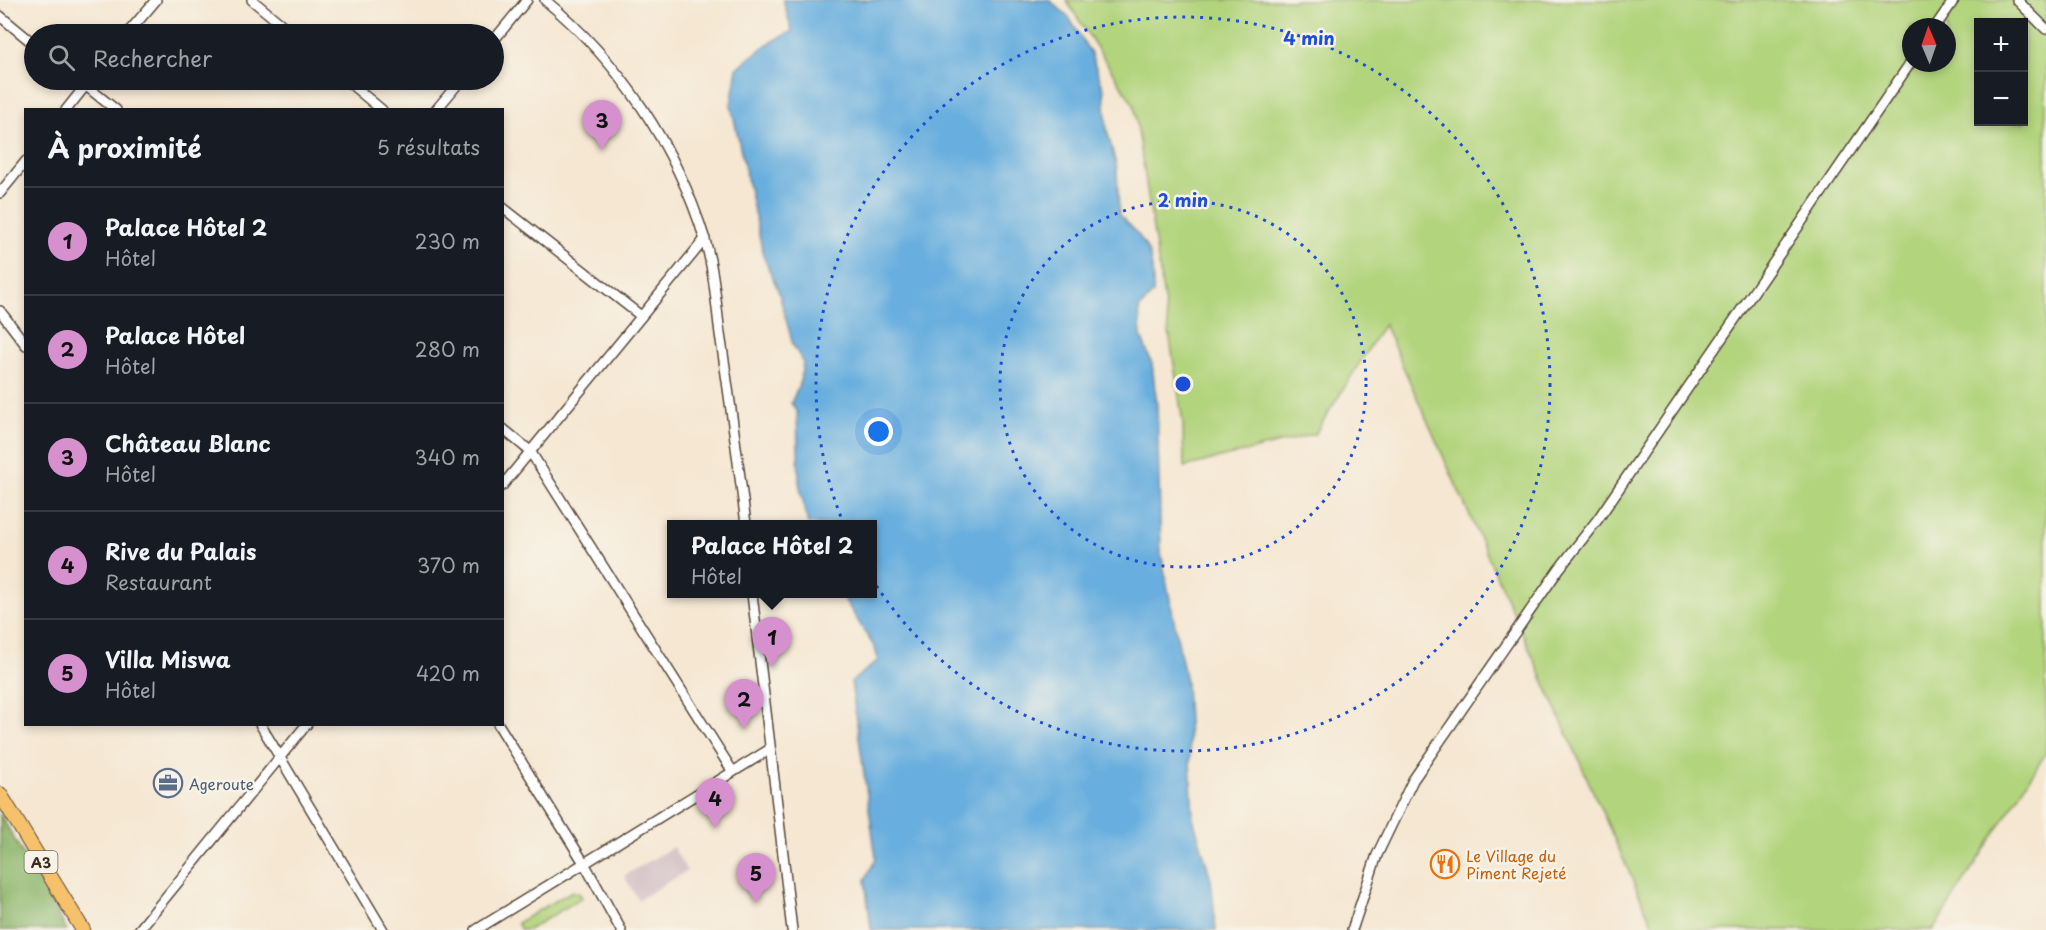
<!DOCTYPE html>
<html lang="fr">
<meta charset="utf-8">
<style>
:root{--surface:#171b24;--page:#242831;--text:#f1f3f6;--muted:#9ea1a6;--line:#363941;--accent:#d690ce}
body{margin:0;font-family:"Playpen Sans",sans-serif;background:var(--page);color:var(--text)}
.controls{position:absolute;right:18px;top:18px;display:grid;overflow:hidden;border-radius:0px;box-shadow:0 3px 9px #0003}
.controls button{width:54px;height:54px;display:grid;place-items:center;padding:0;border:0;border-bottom:2px solid var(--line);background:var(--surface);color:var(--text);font:30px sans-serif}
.compass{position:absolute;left:1902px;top:18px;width:54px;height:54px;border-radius:50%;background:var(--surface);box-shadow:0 3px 9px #0003;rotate:358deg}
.you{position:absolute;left:879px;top:432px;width:21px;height:21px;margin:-15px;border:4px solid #fff;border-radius:50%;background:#1a73e8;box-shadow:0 0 0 9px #1a73e833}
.badge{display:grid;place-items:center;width:39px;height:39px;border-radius:50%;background:var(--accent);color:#111;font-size:20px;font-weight:700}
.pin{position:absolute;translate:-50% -50px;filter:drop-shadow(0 2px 3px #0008)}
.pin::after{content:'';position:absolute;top:32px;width:21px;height:18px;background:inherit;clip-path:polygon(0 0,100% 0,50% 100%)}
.popup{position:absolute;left:667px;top:520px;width:210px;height:78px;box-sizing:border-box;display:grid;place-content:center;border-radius:0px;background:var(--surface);filter:drop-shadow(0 2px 4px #0005);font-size:20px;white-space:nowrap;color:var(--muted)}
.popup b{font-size:22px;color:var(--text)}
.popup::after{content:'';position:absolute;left:50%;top:100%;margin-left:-12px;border:12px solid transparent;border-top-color:var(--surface)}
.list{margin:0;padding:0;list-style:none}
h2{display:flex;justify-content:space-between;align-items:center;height:78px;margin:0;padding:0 24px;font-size:26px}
h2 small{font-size:20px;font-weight:400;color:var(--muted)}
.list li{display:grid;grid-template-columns:39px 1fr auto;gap:18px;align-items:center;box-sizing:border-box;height:108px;padding:0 24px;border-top:2px solid var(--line)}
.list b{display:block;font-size:22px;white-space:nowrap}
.list p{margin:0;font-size:20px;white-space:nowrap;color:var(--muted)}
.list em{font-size:20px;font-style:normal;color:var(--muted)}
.icon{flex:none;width:33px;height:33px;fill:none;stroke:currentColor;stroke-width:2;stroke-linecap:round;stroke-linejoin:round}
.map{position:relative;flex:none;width:2046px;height:930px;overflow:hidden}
.search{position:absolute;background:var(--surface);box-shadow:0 3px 9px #0003;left:24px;top:24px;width:480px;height:66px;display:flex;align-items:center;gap:15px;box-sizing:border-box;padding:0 21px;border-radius:33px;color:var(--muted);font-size:22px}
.panel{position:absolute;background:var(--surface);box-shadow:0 3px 9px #0003;left:24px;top:108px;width:480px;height:618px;border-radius:0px}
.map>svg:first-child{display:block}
.industrial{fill:#d2bec4}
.green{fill:#b2d47d;stroke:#767f4e;stroke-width:1.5;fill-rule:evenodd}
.forest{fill:#8db66c;stroke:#647045;stroke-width:1.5}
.water{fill:#68aede;stroke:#526c7e;stroke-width:1.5}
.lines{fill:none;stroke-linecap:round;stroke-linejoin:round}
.minor-casing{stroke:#574639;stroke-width:12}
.highway-casing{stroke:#574639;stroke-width:16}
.minor{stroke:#fff;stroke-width:9}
.highway{stroke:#f5c16b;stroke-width:14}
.ring{fill:none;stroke:#1d4ed8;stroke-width:3;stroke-dasharray:3 6}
.labels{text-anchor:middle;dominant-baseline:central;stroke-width:5;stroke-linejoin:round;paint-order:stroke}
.shield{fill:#f7f3e8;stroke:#73665b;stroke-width:1.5}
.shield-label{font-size:14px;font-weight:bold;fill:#3b2a1e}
.service-label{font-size:15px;fill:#4e5e75;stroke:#f7f3e8;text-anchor:start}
.food-label{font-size:15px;fill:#c56008;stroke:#f7f3e8;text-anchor:start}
.centre{fill:#1d4ed8;stroke:#f7f3e8;stroke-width:3}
.ring-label{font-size:18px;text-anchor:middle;font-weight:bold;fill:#1d4ed8;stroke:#f7f3e8;stroke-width:5;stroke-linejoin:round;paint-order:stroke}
</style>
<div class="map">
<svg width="2046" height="930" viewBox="0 0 2046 930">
<rect width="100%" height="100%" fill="#f7f3e8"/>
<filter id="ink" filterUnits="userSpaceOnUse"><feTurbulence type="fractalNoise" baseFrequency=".0167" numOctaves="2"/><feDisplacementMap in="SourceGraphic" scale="12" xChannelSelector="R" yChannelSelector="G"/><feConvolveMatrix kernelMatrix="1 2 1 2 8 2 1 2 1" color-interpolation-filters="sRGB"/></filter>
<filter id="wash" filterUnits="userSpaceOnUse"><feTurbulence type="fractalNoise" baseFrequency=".008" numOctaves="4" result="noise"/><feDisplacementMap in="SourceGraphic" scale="24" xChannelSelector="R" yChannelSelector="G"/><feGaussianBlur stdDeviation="1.35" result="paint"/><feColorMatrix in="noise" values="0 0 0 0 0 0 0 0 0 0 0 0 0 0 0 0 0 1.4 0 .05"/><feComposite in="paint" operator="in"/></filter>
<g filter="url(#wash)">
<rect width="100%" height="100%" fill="#f5e7d2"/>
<path class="industrial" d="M673,847L687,871L638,900L624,876Z"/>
<path class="green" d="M1066,0H2046V753L1933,930H1655L1384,324L1315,434L1184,467L1183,423L1134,105ZM1978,22H2024V122H1978ZM1911,27H1947V63H1911Z
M572,891L580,894L582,898L528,930H521L517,923Z"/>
<path class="forest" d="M0,814L67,930H0Z"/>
<path class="water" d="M783,0H1049L1068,16L1091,54L1104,90L1107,130L1117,168L1119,215C1148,241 1154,255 1153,293L1139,309L1141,336L1152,364L1157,405L1161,553L1186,682L1193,818L1211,879L1216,930H871L865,880L876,858L851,682L878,660L875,648L841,594H872V524H808L799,483L797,412L791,403L800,383L803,362L793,345L778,290L764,258L731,105L737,68L766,45L792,31Z"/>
</g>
<g filter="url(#ink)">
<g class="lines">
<g class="minor-casing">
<path id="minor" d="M252,0L293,34
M545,0C620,62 676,146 705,240C714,270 716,303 720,334C730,398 738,461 746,524
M2017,0L2046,29
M0,16L34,44
M1935,27L1954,0
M127,34L156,0
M494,40L527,0
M79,80L116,110
M346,80L382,110
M66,110L90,80
M436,110L461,80
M0,193L26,161
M502,207L641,316
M0,311L26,345
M502,428L530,451L733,772
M502,486L705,239
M752,594L792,930
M260,724L383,930
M498,724L584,863L621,930
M139,930L307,724
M476,930L770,749
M1352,930L1377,855L1413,780L1559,569L1598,519L1911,62"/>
</g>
<g class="highway-casing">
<path id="highway" d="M0,794L83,930"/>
</g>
<use href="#minor" class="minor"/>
<use href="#highway" class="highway"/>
</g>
</g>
<g class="ring">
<circle cx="1183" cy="384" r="183"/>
<circle cx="1183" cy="384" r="367"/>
</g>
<defs>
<g id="office-ring" transform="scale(1.5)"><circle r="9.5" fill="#f7f3e8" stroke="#5c6f8a" stroke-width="1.5"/><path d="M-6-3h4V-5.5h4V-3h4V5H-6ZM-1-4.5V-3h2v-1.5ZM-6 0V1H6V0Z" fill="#5c6f8a"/></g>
<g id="restaurant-ring" transform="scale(1.5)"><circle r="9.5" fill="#f7f3e8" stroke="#e8710a" stroke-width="1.5"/><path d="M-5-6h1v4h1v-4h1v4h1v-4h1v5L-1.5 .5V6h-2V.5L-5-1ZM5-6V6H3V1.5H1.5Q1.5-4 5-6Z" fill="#e8710a"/></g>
</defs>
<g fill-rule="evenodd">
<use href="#office-ring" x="168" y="783"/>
<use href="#restaurant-ring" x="1445" y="864"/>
</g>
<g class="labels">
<rect class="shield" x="24.5" y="851" width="33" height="22" rx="4.5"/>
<g class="shield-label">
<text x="41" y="862">A3</text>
</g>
<g class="service-label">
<text x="189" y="783">Ageroute</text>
</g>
<g class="food-label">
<text x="1466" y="855">Le Village du<tspan x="1466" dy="17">Piment Rejeté</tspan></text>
</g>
</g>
<circle cx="1183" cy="384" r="9" class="centre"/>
<g class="ring-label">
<text x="1309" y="45">4 min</text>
<text x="1183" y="207">2 min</text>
</g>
</svg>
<div class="controls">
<button>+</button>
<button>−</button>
</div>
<svg class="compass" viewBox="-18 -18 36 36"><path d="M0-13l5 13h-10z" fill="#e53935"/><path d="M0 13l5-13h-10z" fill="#9ea1a6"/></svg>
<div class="you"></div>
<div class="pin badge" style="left:772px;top:667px">1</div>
<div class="popup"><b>Palace Hôtel 2</b>Hôtel</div>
<div class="pin badge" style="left:744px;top:729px">2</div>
<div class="pin badge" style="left:602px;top:150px">3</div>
<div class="pin badge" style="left:715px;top:828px">4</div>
<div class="pin badge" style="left:756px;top:903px">5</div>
<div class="search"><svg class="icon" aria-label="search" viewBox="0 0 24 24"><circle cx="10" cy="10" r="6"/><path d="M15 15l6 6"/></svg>Rechercher</div>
<section class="panel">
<h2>À proximité<small>5 résultats</small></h2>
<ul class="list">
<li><span class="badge">1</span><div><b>Palace Hôtel 2</b><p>Hôtel</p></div><em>230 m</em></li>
<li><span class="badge">2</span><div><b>Palace Hôtel</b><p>Hôtel</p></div><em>280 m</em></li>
<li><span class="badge">3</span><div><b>Château Blanc</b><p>Hôtel</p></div><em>340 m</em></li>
<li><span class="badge">4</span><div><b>Rive du Palais</b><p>Restaurant</p></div><em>370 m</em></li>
<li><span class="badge">5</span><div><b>Villa Miswa</b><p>Hôtel</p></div><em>420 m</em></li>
</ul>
</section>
</div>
